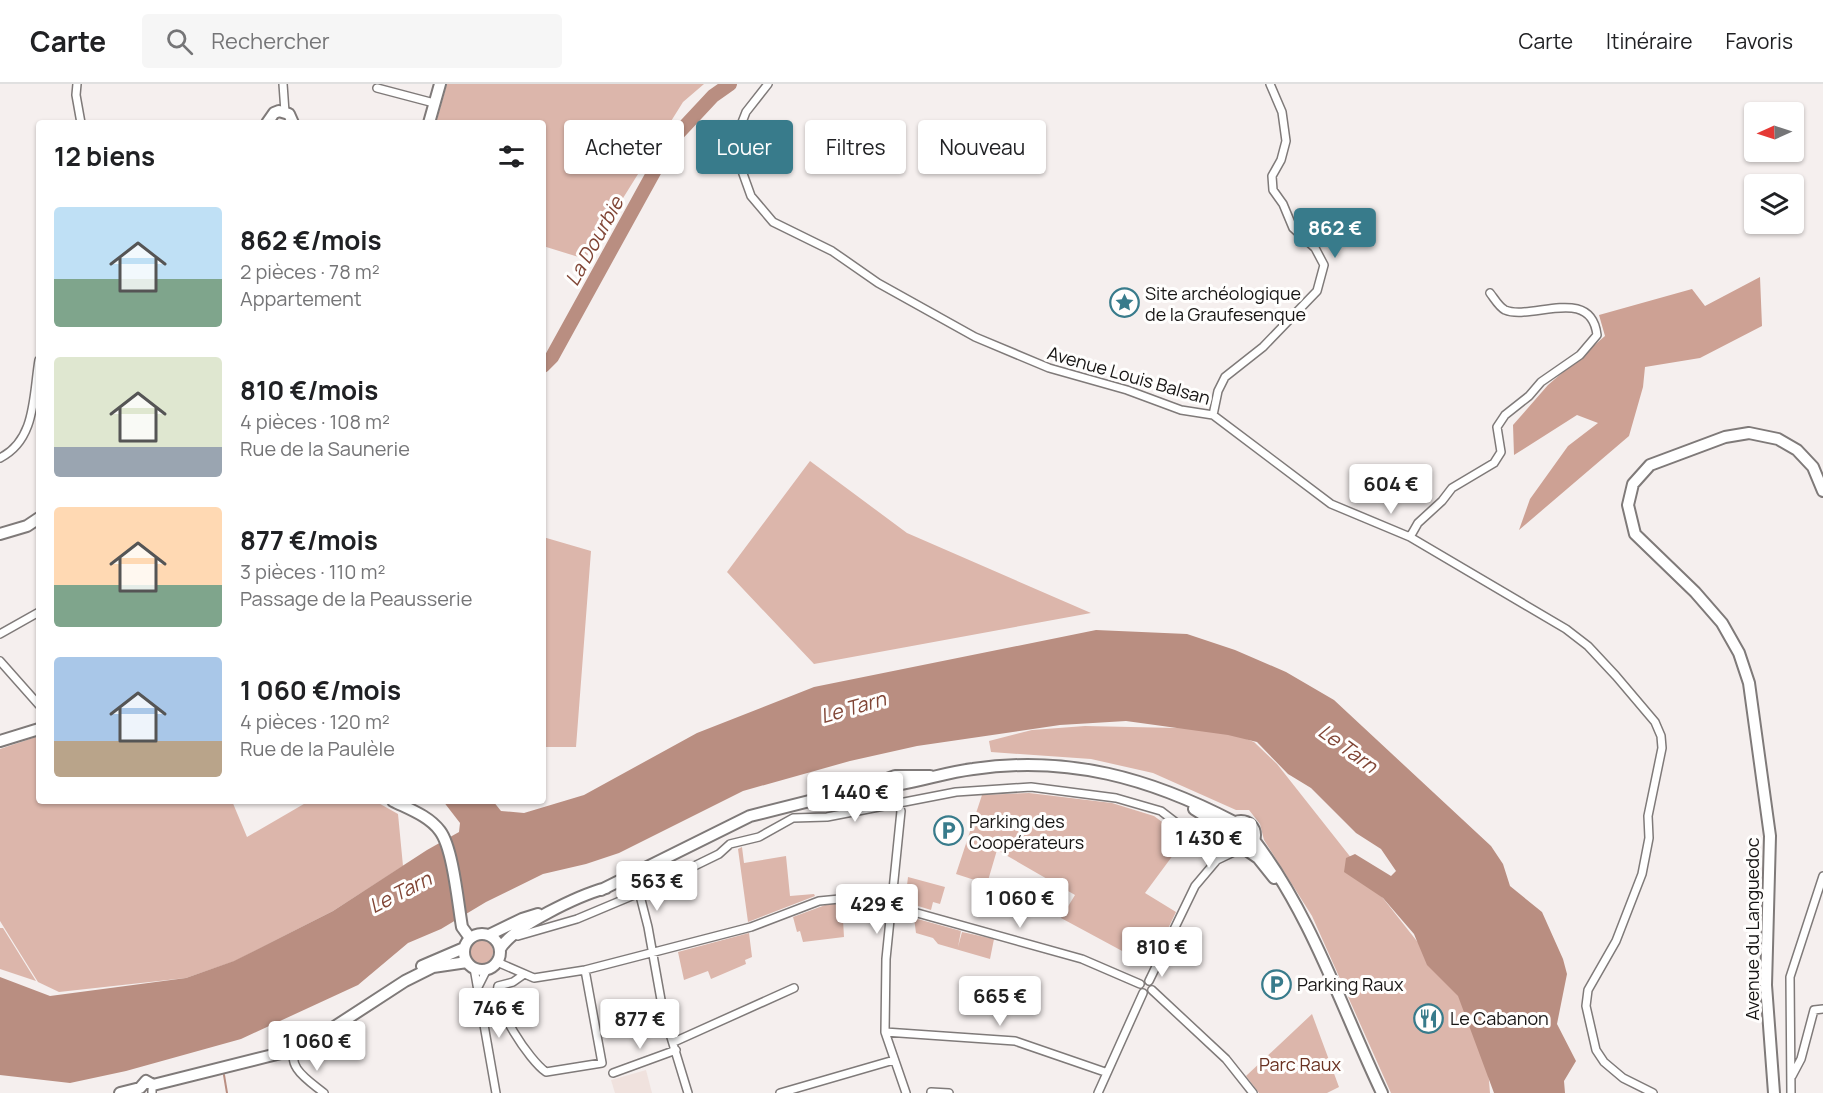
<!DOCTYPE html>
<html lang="fr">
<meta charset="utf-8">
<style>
body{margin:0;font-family:Manrope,sans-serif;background:#f6f6f6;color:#202124;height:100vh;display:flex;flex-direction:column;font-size:22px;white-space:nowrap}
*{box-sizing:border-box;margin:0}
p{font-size:20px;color:#757577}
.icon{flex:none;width:33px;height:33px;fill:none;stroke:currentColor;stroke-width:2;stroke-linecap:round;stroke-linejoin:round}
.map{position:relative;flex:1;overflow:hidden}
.details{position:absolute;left:36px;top:36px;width:510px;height:684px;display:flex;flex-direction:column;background:#fff;border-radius:6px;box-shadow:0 2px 4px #0004}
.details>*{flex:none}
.guide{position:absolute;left:564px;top:36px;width:570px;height:54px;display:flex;gap:12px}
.needle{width:39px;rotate:267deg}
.controls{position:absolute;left:1744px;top:18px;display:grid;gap:12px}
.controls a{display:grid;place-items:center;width:60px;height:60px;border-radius:6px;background:#fff;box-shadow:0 2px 4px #0004;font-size:30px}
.price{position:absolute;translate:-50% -51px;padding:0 14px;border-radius:6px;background:#fff;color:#222;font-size:20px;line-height:39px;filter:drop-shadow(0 2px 3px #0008)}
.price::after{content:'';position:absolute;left:50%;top:36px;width:18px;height:14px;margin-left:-9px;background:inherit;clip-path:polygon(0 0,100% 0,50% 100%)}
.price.active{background:#387b8b;color:#fff}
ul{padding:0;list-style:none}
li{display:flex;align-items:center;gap:18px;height:150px;padding:0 18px}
li span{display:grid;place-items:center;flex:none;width:168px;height:120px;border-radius:6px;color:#555}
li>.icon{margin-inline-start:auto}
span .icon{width:72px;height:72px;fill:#fffc;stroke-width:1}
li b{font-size:26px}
h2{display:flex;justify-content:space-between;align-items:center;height:72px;padding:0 18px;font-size:26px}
.pill{padding:0 21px;border-radius:6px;background:#fff;box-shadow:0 2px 4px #0004;font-size:21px;line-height:54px}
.pill.active{background:#387b8b;color:#fff}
header{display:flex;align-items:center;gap:36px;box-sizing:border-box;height:84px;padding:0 30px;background:#fff;border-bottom:2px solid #e0e0e0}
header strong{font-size:28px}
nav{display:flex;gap:33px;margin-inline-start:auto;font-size:21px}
.search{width:420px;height:54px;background:#f6f6f6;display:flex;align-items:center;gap:15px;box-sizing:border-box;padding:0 21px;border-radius:6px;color:#757577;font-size:22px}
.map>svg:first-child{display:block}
.built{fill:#f0e2de}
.green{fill:#dcb6ab}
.forest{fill:#cda194}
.water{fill:#b98e81}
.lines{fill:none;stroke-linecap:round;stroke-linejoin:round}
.stream{stroke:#b98e81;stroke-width:2}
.river{stroke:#b98e81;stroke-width:14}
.street-casing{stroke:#7f7a79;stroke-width:10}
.secondary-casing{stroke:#7f7a79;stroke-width:14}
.primary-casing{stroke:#7f7a79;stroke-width:14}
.street{stroke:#fff;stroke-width:7}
.secondary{stroke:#fff;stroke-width:10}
.primary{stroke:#fff;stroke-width:10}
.labels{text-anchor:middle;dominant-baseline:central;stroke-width:6;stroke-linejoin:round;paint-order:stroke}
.poi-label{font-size:18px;fill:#171514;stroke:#fffefd;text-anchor:start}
.street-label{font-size:18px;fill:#171514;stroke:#fffefd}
.park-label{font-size:18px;fill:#693121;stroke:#fffefd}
.water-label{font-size:20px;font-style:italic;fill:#804535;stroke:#fffefd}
</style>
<header>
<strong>Carte</strong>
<div class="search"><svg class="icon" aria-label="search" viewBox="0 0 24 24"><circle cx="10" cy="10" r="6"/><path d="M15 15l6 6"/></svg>Rechercher</div>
<nav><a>Carte</a><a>Itinéraire</a><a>Favoris</a></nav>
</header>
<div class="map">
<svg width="1823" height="1009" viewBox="0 0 1823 1009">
<rect width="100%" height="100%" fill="#f5efee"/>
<path class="built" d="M646,986l6,23h-37l-4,-13z"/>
<path class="green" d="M447,0h257l-21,18 -98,157 -42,-13v-123h-107z
M810,377l97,72 184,80 -277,51 -87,-92z
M543,453l48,14 -15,196h-33z
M1085,642l137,3 32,13 23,22 188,238 23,67 2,24h-99l-79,-177 -48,-76 -4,-16 -11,-14h-13l-83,-37 -62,-14 -100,-7 -2,-11 43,-11z
M39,652v65h193l15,36 62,-36h66l23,13 5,52 -70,45 -98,50 -49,17 -127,14 -21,-10 -38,-61v-172z
M1029,709l83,10 42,13 31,23 -40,54 31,19 -26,54 -89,-48 14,-23 -78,-45 -10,34 -31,-10 26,-79z
M742,763l2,16 42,-7 4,40 24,-2 1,2 -67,26 -10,-73z
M908,793l37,10 -5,17 -7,-2 -2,8 -26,-8z
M842,819l2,34 -41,5 -3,-11 -3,1 -4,-15 35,-13z
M914,834l47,13 -3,16 4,-15 32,7 -4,20 -52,-15 -5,-6 -17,-5z
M0,844h3l33,53 -36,-12z
M749,849l3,24 -7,3 1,4 -35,15 -3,-8 -24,9 -6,-28z
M469 868a12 12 0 1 1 24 0a12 12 0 1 1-24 0Z
M1312,930l27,73 -12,6h-68l-13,-17z"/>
<path class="forest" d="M1760,193l2,49 -62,32 -55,9 -2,20 -14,49 -110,94 11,-31 38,-53 30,-23 -21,-8 -63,40 -1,-30 35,-40 57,-49 -6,-21 93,-26 13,17z"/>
<path class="water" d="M1096,546l91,4 48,16 51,22 48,28 157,146 12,18 7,22 32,26 21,47 4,15 -10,50 19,37 -12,20 1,12h-71l-36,-97 -31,-31 -13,-31 -31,-36 -39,-26 2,-14 9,-4 36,22 5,-5 -15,-22 -25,-16 -45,-45 -23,-14 -31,-32 -29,-7 -102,-14 -66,4 -143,21 -67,15 -107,30 -124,62 -33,11 -43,10 -57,28 -45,27 -33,14 -50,42 -117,54 -115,32 -56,12 -70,-8v-98l50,19 136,-18 48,-17 99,-50 94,-61 32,-18 1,-9 -17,-22h50l8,10 23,2 60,-18 113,-62 117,-46z"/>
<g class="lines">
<path class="stream" d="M224,991l3,18"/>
<path class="river" d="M543,282l9,-9 119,-216 42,-45 17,-12"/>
<defs>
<path id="street" d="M77,0l-1,11 5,28
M283,0l2,28
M768,0l-22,28 -9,23 -1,12 1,10 14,39 22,26 59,29 46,32 97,54 74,31 78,22 54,20 32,5 118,89 79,33 156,92 22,17 28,30 39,46 6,14 1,12 -14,68 1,22 -7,36 -26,67 -28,49 -2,16 10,44 8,12 19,16 30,15
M377,4l57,15
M1213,331l5,-24 7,-14 38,-30 54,-56 7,-26 -9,-17 -22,-20 -10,-24 -10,-14 -1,-14 9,-16 5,-19 -4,-29 -12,-28
M0,374c36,-18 33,-62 39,-98
M1410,453l8,-14 24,-22 10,-13 42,-25 7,-11 -4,-25 8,-12 24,-19 12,-14 39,-27 17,-20c-6,-50 -66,-14 -92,-25 -6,-3 -11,-12 -15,-17
M0,550l39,-22
M0,577l39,44
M892,704l9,23 -15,148 -1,73 21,61
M1227,754l-10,22 23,-11
M635,792l13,51 15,84 25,82
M518,852l59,-17 62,-26 80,-39 11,-10 29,-7 34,-19 34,-1 129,-25 75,-5 85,11 45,13 39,30 7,11
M497,878l37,16 51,-8 166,-43 68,-26 41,-4 222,62 58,25
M474,884l22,125
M523,891l-10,7 -15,4c-5,20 31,74 48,86l56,-9 -17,-93
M1149,897l46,-95 22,-26
M478,903l9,-18
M1152,906l74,69 27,34
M885,948l130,9 90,31
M674,958l120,-54
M299,961c-18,20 12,37 25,48
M613,989l63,-23
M1792,992l9,-17 13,-49 9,-1
M931,1008l18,1
M152,1009v-3
M780,1009l114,-33
M1098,1009l45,-100
M1791,1009l-1,-116 33,-101"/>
<path id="secondary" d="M267,39l7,-10 5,-2 10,3 4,9
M429,39l11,-39
M0,450l27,-8 12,-8
M0,657l39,-12
M393,717c16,8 36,15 47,30 13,17 18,73 22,96l8,11"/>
<path id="primary" d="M901,700c24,-4 47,-12 72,-15 95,-14 177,9 261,53
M1194,725l24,15 8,11
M1227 751a14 14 0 1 1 28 0a14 14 0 1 1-28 0Z
M1254,756c58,76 87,167 128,253
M1245,765l13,9 16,20
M601,806l149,-74 115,-29 30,-11h35
M464 868a18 18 0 1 1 36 0a18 18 0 1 1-36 0Z
M489,851l33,-16 16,-5
M500,865c13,-23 80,-54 106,-61
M422,882l42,-18
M120,1009l20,-5 6,-7 7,4 128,-32 44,-20 80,-52 28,-14 34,-5
M1774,1009l-8,-108 4,-149 -21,-153 -10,-30 -17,-30 -27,-31 -60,-58 -7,-29 5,-21 17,-19 75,-28 24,-4 29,6 19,11 16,17 10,24"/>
</defs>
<use href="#street" class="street-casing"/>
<use href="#secondary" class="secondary-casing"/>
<use href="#primary" class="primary-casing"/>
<use href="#street" class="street"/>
<use href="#secondary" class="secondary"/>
<use href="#primary" class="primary"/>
</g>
<defs>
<symbol id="sight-ring" viewBox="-11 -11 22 22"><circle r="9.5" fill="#fffefd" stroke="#387b8b" stroke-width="1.5"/><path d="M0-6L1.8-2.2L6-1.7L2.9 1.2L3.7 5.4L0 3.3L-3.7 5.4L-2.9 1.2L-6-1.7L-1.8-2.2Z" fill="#387b8b"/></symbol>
<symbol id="parking-ring" viewBox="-11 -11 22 22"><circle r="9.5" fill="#fffefd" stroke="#387b8b" stroke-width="1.5"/><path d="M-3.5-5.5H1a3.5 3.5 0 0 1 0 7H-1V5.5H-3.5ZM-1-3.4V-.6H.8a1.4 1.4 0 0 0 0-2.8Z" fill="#387b8b"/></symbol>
<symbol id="restaurant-ring" viewBox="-11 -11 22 22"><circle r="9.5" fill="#fffefd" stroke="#387b8b" stroke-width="1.5"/><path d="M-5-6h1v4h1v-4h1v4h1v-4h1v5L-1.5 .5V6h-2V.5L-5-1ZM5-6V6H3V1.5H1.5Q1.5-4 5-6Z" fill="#387b8b"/></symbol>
</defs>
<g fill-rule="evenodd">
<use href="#sight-ring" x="1108" y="202" width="33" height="33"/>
<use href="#parking-ring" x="932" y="730" width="33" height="33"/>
<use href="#parking-ring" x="1260" y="884" width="33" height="33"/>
<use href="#restaurant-ring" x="1412" y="918" width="33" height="33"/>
</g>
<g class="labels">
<g class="poi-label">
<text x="1145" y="209">Site archéologique<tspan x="1145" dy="21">de la Graufesenque</tspan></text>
<text x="969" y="737">Parking des<tspan x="969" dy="21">Coopérateurs</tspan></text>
<text x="1297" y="900">Parking Raux</text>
<text x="1450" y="934">Le Cabanon</text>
</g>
<g class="street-label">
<text transform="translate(1129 291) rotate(16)">Avenue Louis Balsan</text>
<text transform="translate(1752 845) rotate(-90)">Avenue du Languedoc</text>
</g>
<g class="park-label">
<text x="1300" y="980">Parc Raux</text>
</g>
<g class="water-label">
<text transform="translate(594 157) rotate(-61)">La Dourbie</text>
<text transform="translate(853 623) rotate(-16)">Le Tarn</text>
<text transform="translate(1348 664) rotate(36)">Le Tarn</text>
<text transform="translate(400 808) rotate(-27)">Le Tarn</text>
</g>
</g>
</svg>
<div class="controls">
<a><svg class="needle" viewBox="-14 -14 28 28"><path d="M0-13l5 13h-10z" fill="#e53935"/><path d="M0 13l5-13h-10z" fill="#757577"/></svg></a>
<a><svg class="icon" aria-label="layers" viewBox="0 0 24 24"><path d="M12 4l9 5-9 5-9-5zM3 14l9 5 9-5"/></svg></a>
</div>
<b class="price active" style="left:1335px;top:175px">862 €</b>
<b class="price" style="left:1391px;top:431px">604 €</b>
<b class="price" style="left:855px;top:739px">1 440 €</b>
<b class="price" style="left:1209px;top:785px">1 430 €</b>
<b class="price" style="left:657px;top:828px">563 €</b>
<b class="price" style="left:1020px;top:845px">1 060 €</b>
<b class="price" style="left:877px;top:851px">429 €</b>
<b class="price" style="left:1162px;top:894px">810 €</b>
<b class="price" style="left:1000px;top:943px">665 €</b>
<b class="price" style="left:499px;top:955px">746 €</b>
<b class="price" style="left:640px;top:966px">877 €</b>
<b class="price" style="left:317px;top:988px">1 060 €</b>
<div class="guide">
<a class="pill">Acheter</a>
<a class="pill active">Louer</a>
<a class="pill">Filtres</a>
<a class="pill">Nouveau</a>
</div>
<section class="details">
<h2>12 biens<svg class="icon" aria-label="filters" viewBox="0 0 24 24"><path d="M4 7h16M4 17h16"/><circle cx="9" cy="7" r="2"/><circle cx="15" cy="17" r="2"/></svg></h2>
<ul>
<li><span style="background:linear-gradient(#bfe0f5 60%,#7fa58c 0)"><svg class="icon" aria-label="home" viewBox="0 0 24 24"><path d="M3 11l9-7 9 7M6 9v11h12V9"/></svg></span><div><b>862 €/mois</b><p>2 pièces · 78 m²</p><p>Appartement</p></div></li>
<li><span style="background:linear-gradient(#dfe7d0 75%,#9aa5b1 0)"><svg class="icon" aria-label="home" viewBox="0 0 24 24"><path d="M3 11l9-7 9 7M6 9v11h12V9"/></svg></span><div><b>810 €/mois</b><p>4 pièces · 108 m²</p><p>Rue de la Saunerie</p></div></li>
<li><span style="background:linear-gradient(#ffd9b3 65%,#7fa58c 0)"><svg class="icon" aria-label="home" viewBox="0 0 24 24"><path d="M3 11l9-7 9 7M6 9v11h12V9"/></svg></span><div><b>877 €/mois</b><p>3 pièces · 110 m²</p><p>Passage de la Peausserie</p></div></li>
<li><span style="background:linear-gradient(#a9c7e8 70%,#b9a48a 0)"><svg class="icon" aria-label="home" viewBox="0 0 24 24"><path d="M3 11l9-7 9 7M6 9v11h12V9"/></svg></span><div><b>1 060 €/mois</b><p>4 pièces · 120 m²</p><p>Rue de la Paulèle</p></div></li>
</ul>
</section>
</div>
